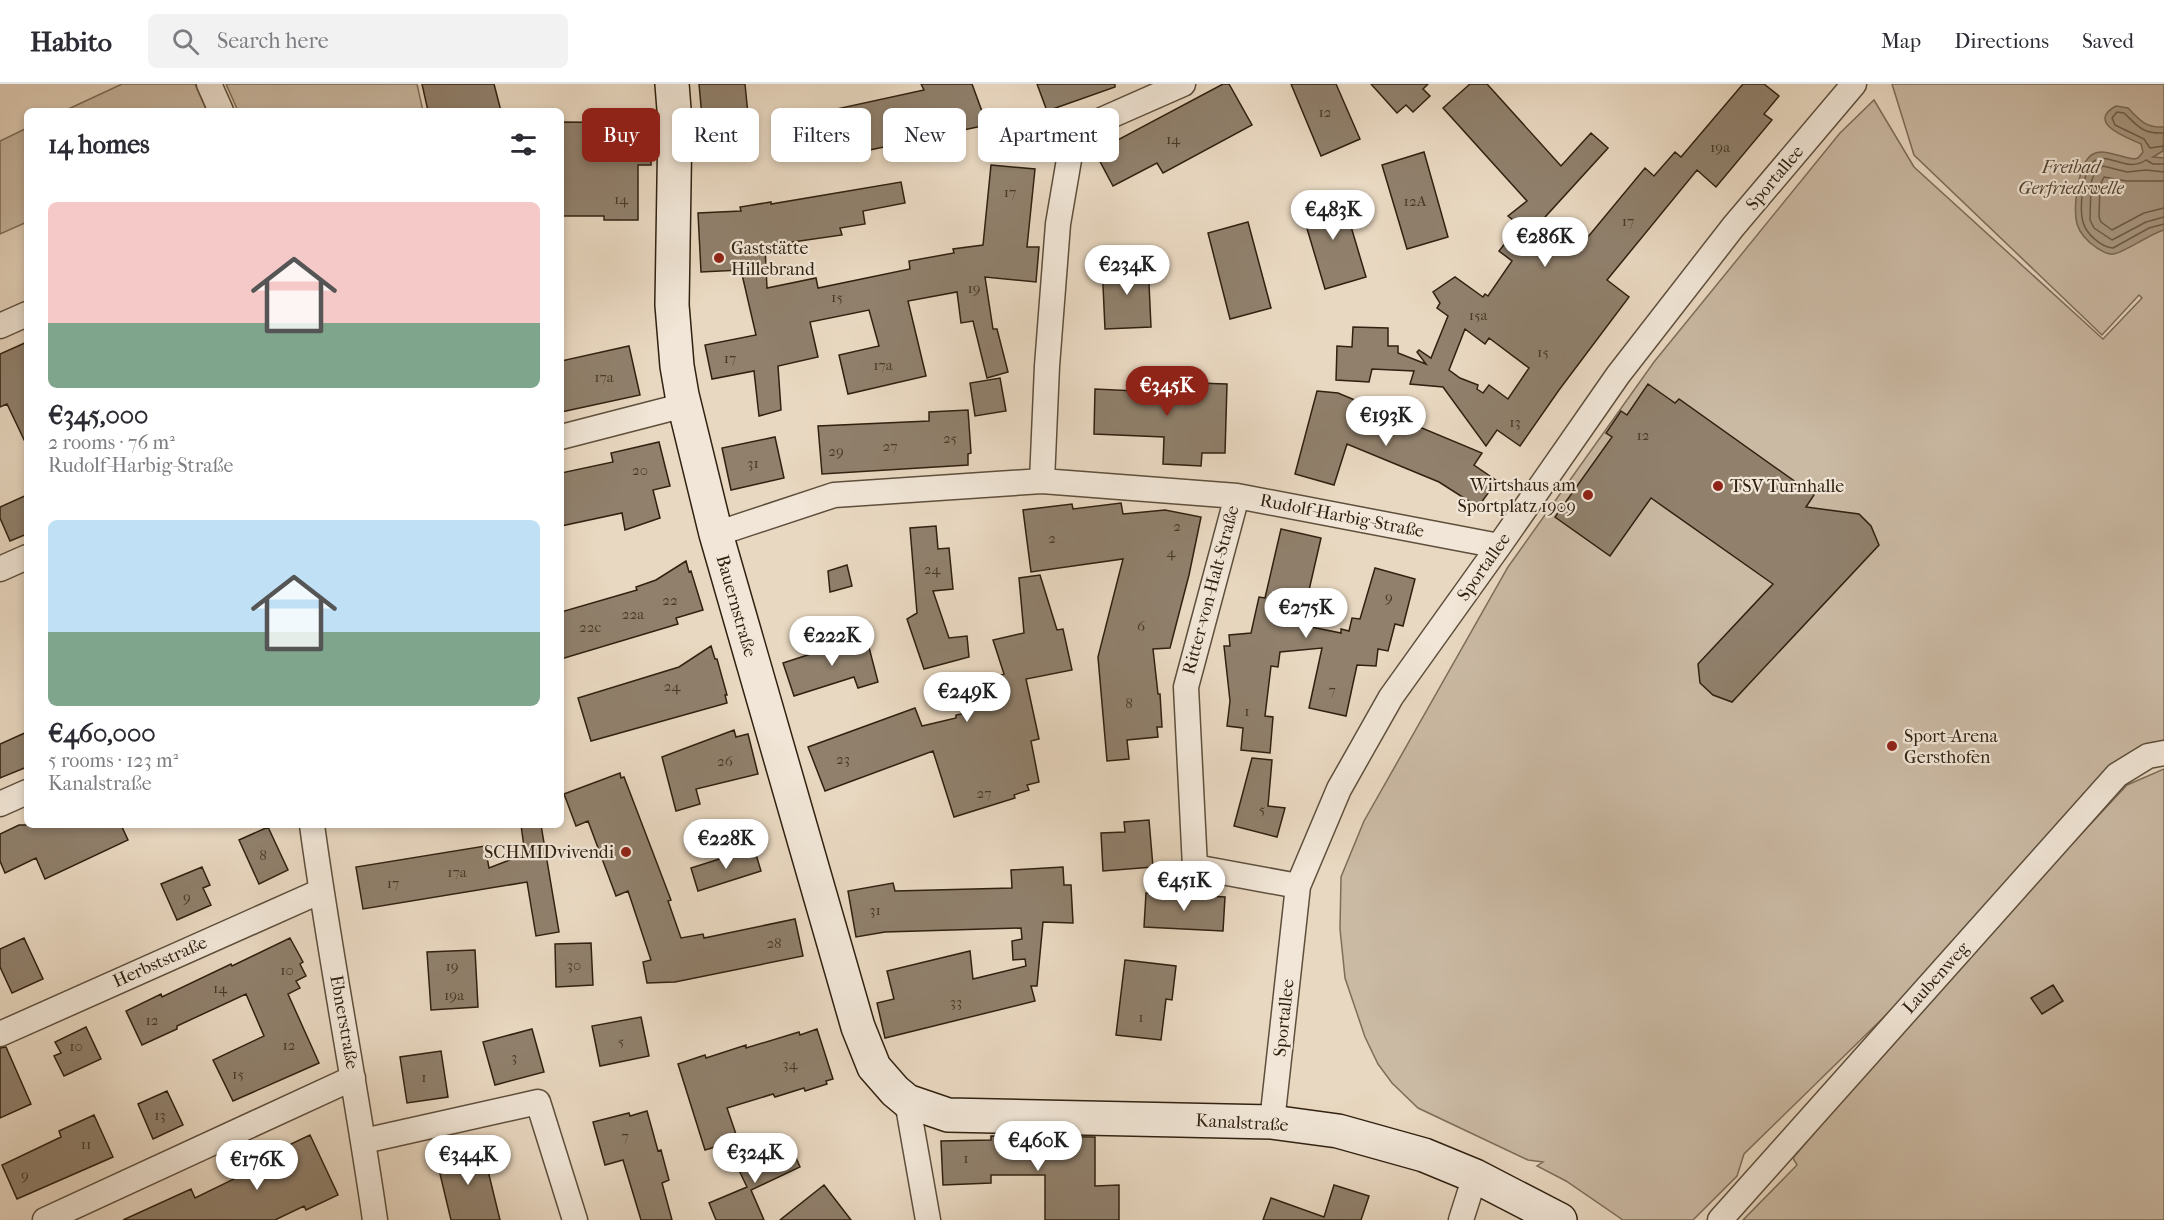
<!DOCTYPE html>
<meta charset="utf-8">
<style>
body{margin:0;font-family:"IM FELL French Canon",serif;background:#f2f2f3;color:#2b2b33;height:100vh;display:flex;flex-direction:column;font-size:22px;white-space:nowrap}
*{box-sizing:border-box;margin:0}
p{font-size:20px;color:#7c7c81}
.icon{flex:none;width:33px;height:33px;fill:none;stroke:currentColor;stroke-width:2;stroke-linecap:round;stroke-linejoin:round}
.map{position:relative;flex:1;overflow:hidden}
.sheet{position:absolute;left:24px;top:24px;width:540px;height:720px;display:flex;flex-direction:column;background:#fff;border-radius:9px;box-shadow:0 3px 9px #0003}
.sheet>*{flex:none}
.top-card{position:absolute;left:582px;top:24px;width:570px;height:54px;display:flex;gap:12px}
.price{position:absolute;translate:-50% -51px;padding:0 14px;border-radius:21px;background:#fff;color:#222;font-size:20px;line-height:39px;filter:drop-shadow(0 2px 3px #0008)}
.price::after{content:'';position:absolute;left:50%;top:36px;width:18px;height:14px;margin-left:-9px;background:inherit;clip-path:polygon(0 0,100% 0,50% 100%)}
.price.on{background:#8f2418;color:#fff}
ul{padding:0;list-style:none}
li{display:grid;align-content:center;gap:12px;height:318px;padding:0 24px}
li span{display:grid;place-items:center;height:186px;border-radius:9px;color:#555}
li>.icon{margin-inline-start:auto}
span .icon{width:108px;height:108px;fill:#fffc;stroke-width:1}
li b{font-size:26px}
h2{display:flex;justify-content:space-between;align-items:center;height:72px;padding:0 24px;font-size:26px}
.pill{padding:0 21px;border-radius:9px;background:#fff;box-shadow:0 3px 9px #0003;font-size:21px;line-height:54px}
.pill.on{background:#8f2418;color:#fff}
header{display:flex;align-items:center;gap:36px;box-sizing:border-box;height:84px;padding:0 30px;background:#fff;border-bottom:2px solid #e1e1e2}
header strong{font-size:28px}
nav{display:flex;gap:33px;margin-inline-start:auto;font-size:21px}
.search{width:420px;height:54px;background:#f2f2f3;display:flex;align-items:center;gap:15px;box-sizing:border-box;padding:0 21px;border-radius:9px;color:#7c7c81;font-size:22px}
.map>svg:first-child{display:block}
.green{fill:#cab9a3;stroke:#7d6d5a;stroke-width:1.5}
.water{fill:#aa9a85;stroke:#796a56;stroke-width:1.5}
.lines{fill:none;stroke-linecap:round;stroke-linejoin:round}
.shore{stroke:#6d5e4a;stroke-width:1.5}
.building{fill:#90806c;stroke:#302110;stroke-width:1.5;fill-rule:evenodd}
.minor-casing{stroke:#5e4f3c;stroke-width:27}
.secondary-casing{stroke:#302110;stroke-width:36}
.minor{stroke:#f1e6d7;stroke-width:24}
.secondary{stroke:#f1e6d7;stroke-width:33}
.poi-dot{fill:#8f2418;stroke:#f1e6d7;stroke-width:2}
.labels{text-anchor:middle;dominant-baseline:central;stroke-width:4.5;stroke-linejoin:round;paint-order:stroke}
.number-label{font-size:15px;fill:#483927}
.park-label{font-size:18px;font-style:italic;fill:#564735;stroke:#f1e6d7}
.street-label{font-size:18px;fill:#302110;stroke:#f1e6d7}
.poi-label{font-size:18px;fill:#302110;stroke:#f1e6d7;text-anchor:start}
</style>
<header>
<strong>Habito</strong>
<div class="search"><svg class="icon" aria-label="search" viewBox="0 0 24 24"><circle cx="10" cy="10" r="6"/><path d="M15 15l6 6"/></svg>Search here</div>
<nav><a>Map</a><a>Directions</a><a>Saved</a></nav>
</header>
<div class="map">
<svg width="2164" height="1136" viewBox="0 0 2164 1136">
<rect width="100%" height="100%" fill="#e9d8c1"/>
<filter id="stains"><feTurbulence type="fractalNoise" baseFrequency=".00333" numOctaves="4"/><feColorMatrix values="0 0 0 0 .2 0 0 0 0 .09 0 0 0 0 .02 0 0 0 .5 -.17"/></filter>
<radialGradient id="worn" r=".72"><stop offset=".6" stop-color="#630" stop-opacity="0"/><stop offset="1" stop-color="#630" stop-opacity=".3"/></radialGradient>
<path class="green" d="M122,0h73l12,27h-143z
M226,0h191l6,27h-185z
M1892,0h272v659l-420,411 -7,22 -44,44h-70l-57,-39 -29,-15 6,-4 -15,-2 -110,-52 -26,-25 -14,-19 -13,-27 -20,-59 -5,-49 1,-52 23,-56 144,-254 146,-205 186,-229 34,-33 40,67 189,172 39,-41 -3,-3 -37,40 -188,-180z
M27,44v94l-27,12v-93z
M2164,685v451h-421l54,-55 -4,-7 146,-172 188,-201z"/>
<path class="water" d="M2116,22l12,2c11,12 18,20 36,19l-1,24 -10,6 11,1v72c-14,4 -39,22 -50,24 -7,1 -11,-3 -17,-6 -9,-6 -17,-14 -20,-24 -4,-15 1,-62 16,-70 12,-6 29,4 41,5l4,-1 5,-6 -2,-8c-13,-6 -56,-21 -25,-38z"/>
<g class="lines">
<path class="shore" d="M2164,49c-22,1 -26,-7 -40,-20l-7,-1 -5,6 3,7 29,14 6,9 14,-2
M2164,80h-11l-7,-4c-19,13 -35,-7 -50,0 -13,6 -17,48 -13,62 3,12 18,25 30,26l36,-20 15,-4
M2164,88l-18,-2 -19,2 -24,-6 -8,5 -4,12 -1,37 4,8 18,12 34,-18 18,-5
M2164,97h-38l-22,-4 -4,8 -1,32 2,5 11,8 32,-17 20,-5"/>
</g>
<path class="building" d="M422,0h72l7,27h-73z
M699,0h46l4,40 -46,4z
M921,0h51l15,41 -169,36 -9,-46 115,-25z
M1037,0h78v3l-68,24z
M1223,0h6l23,41 -89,48 -6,-10 -44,23 -18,-34z
M1291,0h45l24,55 -39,17z
M1371,0h57l-5,5 7,7 -17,16 -7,-7 -9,8z
M1470,0h17l74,82 30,-33 17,15 -72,79 37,28 72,-87 9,8 21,-24 6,5 62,-73h21l15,12 -15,18 8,6 -56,67 -19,-17 -90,110 22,17 -70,93 -39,56 -23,-16 -11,16 -43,-59 -33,-3 4,-13 -42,-2 -3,13 -33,-2 1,-34 15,1 1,-20 35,1v18h10v7l28,11 -9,-12 2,-2 12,8 17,-42 -11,-8 3,-5 -7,-11 22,-15 28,20 2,-3 3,2 24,-35 -13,-10 20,-26 -11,-9 19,-15 -84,-93zM1465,245l20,15 4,-6 40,30 -21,31 -19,-14 -6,8 -6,-4 1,-4 -18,-7 -11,-8z
M561,38l90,1v42h-13v55h-34v-4h-43z
M1424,68l24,85 -41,12 -25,-84z
M991,81l44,4 -8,78h12l-3,35 -51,-5 8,52h4l11,43 -21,6 -14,-57 -12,2 -4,-31 -49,9 18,75 -78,18 -9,-39 40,-9 -10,-36 -59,12 8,35 -40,9 3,44 -22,6 -5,-45 -42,8 -7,-34 51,-10 -15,-65 -40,2 -3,-59 43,-2 -1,-4 31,-5v2l130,-22 4,21 -42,8 2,13 -25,4 2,7 -77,11 2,42 49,-10 2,10 92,-19 -1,-8 45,-8 -1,-4 30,-4z
M1341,109l25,84 -41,12 -25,-84z
M1248,138l23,86 -41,11 -22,-86z
M1148,178l3,65 -46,2 -3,-65z
M27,258v104l-20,-42 -7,3v-53z
M629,262l11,49 -79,17v-51z
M1137,292l29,1v5l61,2 -2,69h-23l-1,13 -38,-2 1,-27 -70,-3 1,-45 41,2z
M1000,294l6,33 -31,5 -5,-33z
M1648,300l27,19 4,-4 135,96 -8,12 53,7 12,12 8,19 -147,157 -19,-7 -13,-12 -2,-19 75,-80 -122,-86 -41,58 -55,-39 57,-80 -6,-4 15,-22 6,4z
M1317,307l21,2 144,60 -8,12 23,16 -19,26 -39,-25 -92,-38 -13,41 -39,-11z
M968,326l3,43 -3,1v11l-146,9 -4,-48 111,-5v-9z
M775,353l9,41 -53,12 -9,-42z
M659,358l11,44 -17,4 7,28 -35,12 -3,-17 -61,13v-53l52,-11 -2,-9z
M27,411v39l-17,7 -10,-23v-11z
M1121,419l2,11 42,-4 36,7 -12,58 -19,73 -17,1 5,45h2l2,33h-5l1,10 -31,3 2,19 -22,2 -9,-104 25,-98 -92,13 -8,-62 49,-6 1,5z
M936,442l2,23 11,-1 4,41 -20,2 16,47 18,-2 2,21 -45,12 -17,-50 10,-6 -7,-85z
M1281,445l40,9 -20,87 40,8v-4l8,2 3,-13 8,1 15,-51 40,11 -12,47 -8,-2 -7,27 -10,-2 -2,17 -19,-1 -11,51 -37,-8 13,-60 -42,4 -2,15 -7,-1 -6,50 8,1 -3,36 -29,-3 2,-22 -16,-2 3,-25 -6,-55h6l-1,-11 22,-2 8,-36 6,1z
M686,477l3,11 2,-1 12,39 -27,8 2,6 -117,35v-47l76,-22 -1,-3 20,-7z
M847,481l5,21 -22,6 -2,-21z
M1040,491l17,55 6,-1 9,41 -46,9 13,60 -8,2 8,41 -12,3 2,5 -15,5 1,3 -61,19 -21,-66 -108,40 -17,-44 107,-39 7,18 34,-8v-3l10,-2 -6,-22 44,-17 -11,-34 31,-7 -5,-55z
M866,552l12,46 -20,6 -4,-11 -60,19 -11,-33z
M711,562l4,13h2l10,36h-2l2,8 -136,38 -13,-43 101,-31z
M734,646l2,7 12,-3 10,40 -62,15 4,15 -24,7 -14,-54z
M27,648v35l-27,11v-34z
M1252,674l20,2 -4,46 17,2 -8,29 -43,-11z
M620,689l1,5 3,-1 47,123 -3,1 13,37 22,-4 1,4 91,-19 8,37 -128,26 -28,1 -4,-21 8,-2 -23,-69 -12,5 -28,-75 -12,5 -12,-32z
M1149,736l4,47 -50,4 -2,-38 24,-1 -1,-10z
M19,741h102l7,15 -83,39 -9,-21 -31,15 -5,-12v-27z
M521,741h20l18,107 -23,4 -9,-54 -164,27 -7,-42 129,-21 4,22 36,-14z
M268,743l20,43 -29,14 -20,-44z
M754,764l7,23 -63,20 -7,-23z
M202,783l8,18 -7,3 8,17 -34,15 -16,-36z
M1063,783l1,18h7l2,38 -30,-1 -6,64h-6l4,15 -150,37 -8,-35 17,-4 -7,-28 83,-20 3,28 53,-13 -1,-7 -12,1 -1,-19 10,-2 -1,-11 -136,4 -29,5 -8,-46 45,-8 2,8 117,-3 -1,-18z
M1146,809l79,4 -2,34 -79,-4z
M24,854l19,41 -31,14 -12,-26v-18z
M290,854l13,24 -3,2 6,12 -10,5 4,7 -12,6 31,69 -86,38 -20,-41 51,-24 -18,-42 -69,32v3l-35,16 -16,-34 35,-17 1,3 69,-33 1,2z
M591,859l2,42 -37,2 -1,-43z
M475,866l3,57 -47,3 -4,-58z
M1125,876l51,6 -4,34 -6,-1 -5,41 -45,-5z
M2053,901l10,16 -21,13 -11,-16z
M641,933l8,39 -49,10 -8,-40z
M86,943l15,32 -37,17 -10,-20 7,-3 -6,-11z
M532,945l12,43 -49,13 -12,-43z
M817,945l16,50 -7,2 1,3 -22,7 -1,-3 -29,9 -2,-3 -46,14 11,32 -33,10 -27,-86 27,-9 1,3 40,-13v3l53,-16 1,3z
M6,963l25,57 -31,14v-70z
M441,967l7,46 -41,6 -7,-46z
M167,1007l16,34 -30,14 -15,-35z
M647,1027l11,40 3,-1 8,30 -7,3 10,37h-31l-18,-60 -18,5 -12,-43 36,-9 1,3z
M94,1031l19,42 -96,42 -15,-34 59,-28 -2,-6z
M310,1051l28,60 -32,15 -2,-4 -29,14h-152l68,-31 4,9 82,-40 -3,-6z
M991,1052l104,1v49l24,-1v35h-74v-45h-54v8l-48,2 -2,-44 50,-1z
M789,1058l11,25 -49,23 13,30h-48l-7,-17 38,-16 -10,-21z
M482,1062l18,74h-49l-15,-63z
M824,1101l27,35h-71z
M1334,1101l35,11 -8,24h-98l8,-22 53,19z"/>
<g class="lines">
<defs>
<path id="minor" d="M209,0l12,27
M0,242l27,-12
M561,353l124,-32
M1042,397l195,15 262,50
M1237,412l-51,191 9,180 103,19
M716,450l118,-39 208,-14 5,-115 11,-142 13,-76 28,-27 84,-37
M0,485l27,-12
M0,720l27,-12
M312,741c18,132 44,263 63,395
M0,950l321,-143
M907,1017l21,119
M1272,1038l26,-236 41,-97 52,-92 108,-151 119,-171 115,-148 121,-143
M364,1057l174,-39 37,118
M45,1136l308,-142
M1461,1136l14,-44
M1720,1136l397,-445 31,-19 16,-3"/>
<path id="secondary" d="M672,0l3,38 -3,183 5,61 5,29 34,139 142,493 16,40 21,24 12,10 41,14 324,7 66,9 86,24 51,21 85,44"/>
</defs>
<use href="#minor" class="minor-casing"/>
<use href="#secondary" class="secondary-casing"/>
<use href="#minor" class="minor"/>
<use href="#secondary" class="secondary"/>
</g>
<g class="poi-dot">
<circle cx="719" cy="174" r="6"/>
<circle cx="1718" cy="402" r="6"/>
<circle cx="1588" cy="411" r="6"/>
<circle cx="1892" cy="662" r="6"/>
<circle cx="626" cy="768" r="6"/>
</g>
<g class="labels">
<g class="number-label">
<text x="1325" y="28">12</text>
<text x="1173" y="55">14</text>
<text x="1720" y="63">19a</text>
<text x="1010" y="108">17</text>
<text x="621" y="115">14</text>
<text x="1415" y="117">12A</text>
<text x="1628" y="137">17</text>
<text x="974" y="204">19</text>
<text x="837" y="213">15</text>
<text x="1478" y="231">15a</text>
<text x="1543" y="268">15</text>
<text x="730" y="274">17</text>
<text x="883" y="281">17a</text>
<text x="604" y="293">17a</text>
<text x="1515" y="338">13</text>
<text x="1643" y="351">12</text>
<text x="950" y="354">25</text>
<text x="890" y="362">27</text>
<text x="836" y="367">29</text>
<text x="753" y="379">31</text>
<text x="640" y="386">20</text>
<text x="1177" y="442">2</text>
<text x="1052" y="454">2</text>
<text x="1171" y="468">4</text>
<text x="932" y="485">24</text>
<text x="1389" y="513">9</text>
<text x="670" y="516">22</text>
<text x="633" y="530">22a</text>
<text x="1141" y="542">6</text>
<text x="590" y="543">22c</text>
<text x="672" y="602">24</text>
<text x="1332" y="606">7</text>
<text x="1129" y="619">8</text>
<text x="1247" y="627">1</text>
<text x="843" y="675">23</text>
<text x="725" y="677">26</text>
<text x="984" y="709">27</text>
<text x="1262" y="725">5</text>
<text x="263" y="771">8</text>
<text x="457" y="788">17a</text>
<text x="393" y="799">17</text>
<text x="187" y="813">9</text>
<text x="875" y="826">31</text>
<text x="774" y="859">28</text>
<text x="574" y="881">30</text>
<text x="452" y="882">19</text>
<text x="287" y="886">10</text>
<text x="220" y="904">14</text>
<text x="454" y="911">19a</text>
<text x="956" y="918">33</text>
<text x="1141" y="933">1</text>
<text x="152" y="936">12</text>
<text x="621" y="957">5</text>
<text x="289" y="961">12</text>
<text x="76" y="962">10</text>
<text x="514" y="973">3</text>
<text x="790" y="980">34</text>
<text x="238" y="990">15</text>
<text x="424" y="993">1</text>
<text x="160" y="1031">13</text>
<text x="625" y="1052">7</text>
<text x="86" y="1060">11</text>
<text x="966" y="1074">1</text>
<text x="25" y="1091">9</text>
</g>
<g class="park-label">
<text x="2071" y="83">Freibad<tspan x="2071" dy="21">Gerfriedswelle</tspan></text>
</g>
<g class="street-label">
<text transform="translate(1775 94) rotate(-50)">Sportallee</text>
<text transform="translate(1342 432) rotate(11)">Rudolf-Harbig-Straße</text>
<text transform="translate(1484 483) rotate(-55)">Sportallee</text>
<text transform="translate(1211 506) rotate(-75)">Ritter-von-Halt-Straße</text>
<text transform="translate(736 522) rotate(74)">Bauernstraße</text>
<text transform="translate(160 878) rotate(-24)">Herbststraße</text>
<text transform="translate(1936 894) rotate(-48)">Laubenweg</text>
<text transform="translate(1284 934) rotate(-84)">Sportallee</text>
<text transform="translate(344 938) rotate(80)">Ebnerstraße</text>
<text transform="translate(1242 1039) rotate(3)">Kanalstraße</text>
</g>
<g class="poi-label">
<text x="731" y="164">Gaststätte<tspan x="731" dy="21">Hillebrand</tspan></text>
<text x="1576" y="401" text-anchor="end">Wirtshaus am<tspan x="1576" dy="21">Sportplatz 1909</tspan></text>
<text x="1730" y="402">TSV Turnhalle</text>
<text x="1904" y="652">Sport-Arena<tspan x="1904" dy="21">Gersthofen</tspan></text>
<text x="614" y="768" text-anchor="end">SCHMIDvivendi</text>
</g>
</g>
<rect width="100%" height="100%" filter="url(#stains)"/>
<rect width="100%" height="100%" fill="url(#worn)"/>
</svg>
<b class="price" style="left:1333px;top:157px">€483K</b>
<b class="price" style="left:1545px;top:184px">€286K</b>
<b class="price" style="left:1127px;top:212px">€234K</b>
<b class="price on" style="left:1167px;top:333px">€345K</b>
<b class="price" style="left:1386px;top:363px">€193K</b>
<b class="price" style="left:1306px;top:555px">€275K</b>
<b class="price" style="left:832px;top:583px">€222K</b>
<b class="price" style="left:967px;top:639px">€249K</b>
<b class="price" style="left:726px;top:786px">€228K</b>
<b class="price" style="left:1184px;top:828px">€451K</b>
<b class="price" style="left:1038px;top:1088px">€460K</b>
<b class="price" style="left:755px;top:1100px">€324K</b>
<b class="price" style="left:468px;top:1102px">€344K</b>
<b class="price" style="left:257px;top:1107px">€176K</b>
<div class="top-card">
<a class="pill on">Buy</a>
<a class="pill">Rent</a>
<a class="pill">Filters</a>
<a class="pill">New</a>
<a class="pill">Apartment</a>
</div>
<section class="sheet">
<h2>14 homes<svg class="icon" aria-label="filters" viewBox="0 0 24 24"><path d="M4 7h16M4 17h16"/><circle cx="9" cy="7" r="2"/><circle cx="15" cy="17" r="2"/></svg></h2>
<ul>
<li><span style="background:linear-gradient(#f6c9c9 65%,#7fa58c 0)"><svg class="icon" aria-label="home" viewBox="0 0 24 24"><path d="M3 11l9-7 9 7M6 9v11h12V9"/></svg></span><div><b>€345,000</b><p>2 rooms · 76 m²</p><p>Rudolf-Harbig-Straße</p></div></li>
<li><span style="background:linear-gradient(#bfe0f5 60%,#7fa58c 0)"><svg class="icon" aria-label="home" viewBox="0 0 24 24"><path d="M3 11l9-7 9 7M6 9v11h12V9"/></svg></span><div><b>€460,000</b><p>5 rooms · 123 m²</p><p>Kanalstraße</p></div></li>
</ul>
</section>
</div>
